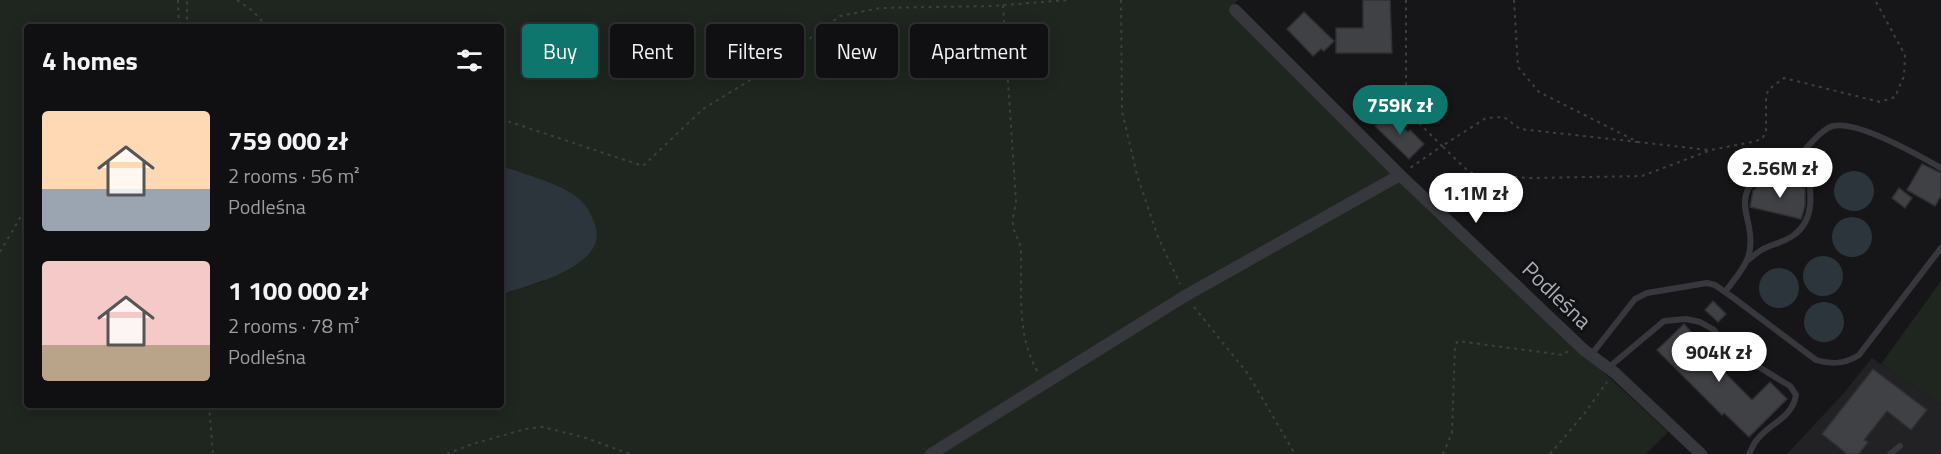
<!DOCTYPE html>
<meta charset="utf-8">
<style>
body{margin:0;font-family:"Titillium Web",sans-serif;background:#19191b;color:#f1f3f6;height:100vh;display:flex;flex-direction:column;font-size:22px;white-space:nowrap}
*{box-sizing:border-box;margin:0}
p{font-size:20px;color:#9c9d9f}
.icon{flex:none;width:33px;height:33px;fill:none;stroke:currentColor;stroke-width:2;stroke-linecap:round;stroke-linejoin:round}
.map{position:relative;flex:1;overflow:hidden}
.side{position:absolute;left:24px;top:24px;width:480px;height:384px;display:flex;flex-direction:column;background:#101012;border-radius:6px;box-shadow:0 3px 15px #0003,0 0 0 2px #303032}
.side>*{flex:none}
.top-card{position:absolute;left:522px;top:24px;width:570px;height:54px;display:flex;gap:12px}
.price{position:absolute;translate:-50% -51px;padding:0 14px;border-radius:21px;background:#fff;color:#222;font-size:20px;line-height:39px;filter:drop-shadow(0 2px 3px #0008)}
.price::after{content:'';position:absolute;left:50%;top:36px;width:18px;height:14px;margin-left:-9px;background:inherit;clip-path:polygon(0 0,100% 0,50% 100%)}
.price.current{background:#0f766e;color:#fff}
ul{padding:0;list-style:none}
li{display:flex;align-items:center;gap:18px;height:150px;padding:0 18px}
li span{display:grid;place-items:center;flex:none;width:168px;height:120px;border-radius:6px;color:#555}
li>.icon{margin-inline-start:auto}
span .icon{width:72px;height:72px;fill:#fffc;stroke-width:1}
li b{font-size:26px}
h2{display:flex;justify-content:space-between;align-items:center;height:72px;padding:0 18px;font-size:26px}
.tag{padding:0 21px;border-radius:6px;background:#101012;box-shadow:0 3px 15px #0003,0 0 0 2px #303032;font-size:21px;line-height:54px}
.tag.current{background:#0f766e;color:#fff}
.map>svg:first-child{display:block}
.built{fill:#222225}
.green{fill:#1e261f;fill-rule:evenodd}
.water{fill:#2c353c}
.building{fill:#404145;stroke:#303034;stroke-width:1.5}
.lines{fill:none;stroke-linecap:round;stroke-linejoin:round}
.path{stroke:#3d3f44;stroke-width:2;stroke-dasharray:3 4.5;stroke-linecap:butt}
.lane{stroke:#37383d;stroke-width:6}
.street{stroke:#37383d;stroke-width:12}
.labels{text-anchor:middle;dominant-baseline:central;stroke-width:6;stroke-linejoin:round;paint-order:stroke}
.street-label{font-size:22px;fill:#a8adb8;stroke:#111113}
</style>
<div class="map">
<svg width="1941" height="454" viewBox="0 0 1941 454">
<rect width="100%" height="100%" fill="#161618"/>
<path class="built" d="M1872,358l69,47v49h-154l56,-60z"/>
<path class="green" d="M0,0h1238l-8,9 193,195 245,228 -22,22h-1646zM27,27h474v140l10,2 59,23 -25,89 -44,13v111h-474z
M1941,281v124l-60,-41z"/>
<path class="water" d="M501,167l10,2c19,7 42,13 60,24 14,9 19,17 24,32 15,41 -67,61 -94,69z
M1834 191a20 20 0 1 1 40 0a20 20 0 1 1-40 0Z
M1832 237a20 20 0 1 1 40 0a20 20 0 1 1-40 0Z
M1803 276a20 20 0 1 1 40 0a20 20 0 1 1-40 0Z
M1759 288a20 20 0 1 1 40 0a20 20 0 1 1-40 0Z
M1804 322a20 20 0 1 1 40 0a20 20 0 1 1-40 0Z"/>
<path class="building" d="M1363,0h27l2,53h-56v-25h27z
M1304,12l30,29 -10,10 -3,-2 -8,7 -26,-27z
M1388,113l20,19 2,-2 14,14 -15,15 -34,-33z
M1922,164l19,9v23l-6,10 -28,-16z
M1770,180l35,8v18l-4,13 -51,-12 3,-16 6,-6z
M1899,188l13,10 -7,10 -13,-10z
M1713,301l13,13 -8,8 -13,-12z
M1684,324l22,24 -3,3 49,49 18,-18 17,17 -38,38 -25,-24 -2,2 -65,-65z
M1873,369l54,41 -16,20 -24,-19 -23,29 4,2 -9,12h-12l-25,-20z"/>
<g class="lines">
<path class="path" d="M178,0l1,27
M237,0l16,11 14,16
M1121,0l1,111 15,64 21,62 22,47
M1406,0v104l5,11 31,31 -32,22
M1514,0l4,67 21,25 99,50 71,8
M1003,5l13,197c-1,7 -4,16 -3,23 1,9 8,17 8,27 1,42 -5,84 18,122
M187,27v-27
M501,119l142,47 60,-57 70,-43 67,-50 40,-8 112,-2 77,-6
M1638,142l-118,-13 -16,-12 -18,1 -44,28 26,25 10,5 54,2 110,-2 69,-26 41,-8 10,-3 4,-7v-34l2,-8 16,-12 96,24 15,-5 9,-21 1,-21 -30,-55
M0,252l27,-46
M1194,307l54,67 47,80
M209,405l4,49
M447,454l25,-10 54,-15 17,-2 43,11 44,16
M1443,454l9,-21 3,-88 3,-4 105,14 5,-4
M1550,454l34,-40 23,-32"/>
<path class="lane" d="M1748,260c5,-4 10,-8 15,-11 10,-5 22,-7 31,-14 27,-19 13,-58 12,-85
M1725,292c18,-24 30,-34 24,-65 -2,-11 -6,-21 -3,-32 4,-19 25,-18 39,-27 17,-10 26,-30 43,-40 21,-13 92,28 113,40
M1591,355l44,-56 12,-6 60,-10 8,2 20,14 81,61c16,5 29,4 43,-5l82,-107
M1608,368l56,-47 22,-2 14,3 14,8 14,18 62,38 6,9c-4,24 -27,28 -40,46 -3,4 -5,9 -7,13
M1890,454l10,-8"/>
<path class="street" d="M1235,10l165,165 184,175 31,23 86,81
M931,454l254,-158 215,-121"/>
</g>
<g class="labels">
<g class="street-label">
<text transform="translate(1557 295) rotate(44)">Podleśna</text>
</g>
</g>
</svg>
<b class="price current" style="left:1400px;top:136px">759K zł</b>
<b class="price" style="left:1780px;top:199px">2.56M zł</b>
<b class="price" style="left:1476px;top:224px">1.1M zł</b>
<b class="price" style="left:1719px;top:383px">904K zł</b>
<div class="top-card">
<a class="tag current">Buy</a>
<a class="tag">Rent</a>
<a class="tag">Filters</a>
<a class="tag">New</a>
<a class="tag">Apartment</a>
</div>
<section class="side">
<h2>4 homes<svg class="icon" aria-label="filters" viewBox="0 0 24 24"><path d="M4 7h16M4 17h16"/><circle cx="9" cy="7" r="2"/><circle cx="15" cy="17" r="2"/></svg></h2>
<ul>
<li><span style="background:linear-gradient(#ffd9b3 65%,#9aa5b1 0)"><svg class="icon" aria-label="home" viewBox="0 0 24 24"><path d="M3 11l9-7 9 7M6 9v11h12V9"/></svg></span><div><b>759 000 zł</b><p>2 rooms · 56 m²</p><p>Podleśna</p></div></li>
<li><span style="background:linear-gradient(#f6c9c9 70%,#b9a48a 0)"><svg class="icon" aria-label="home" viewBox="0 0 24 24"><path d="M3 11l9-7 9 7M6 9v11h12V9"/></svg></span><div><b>1 100 000 zł</b><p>2 rooms · 78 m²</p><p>Podleśna</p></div></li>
</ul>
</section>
</div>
